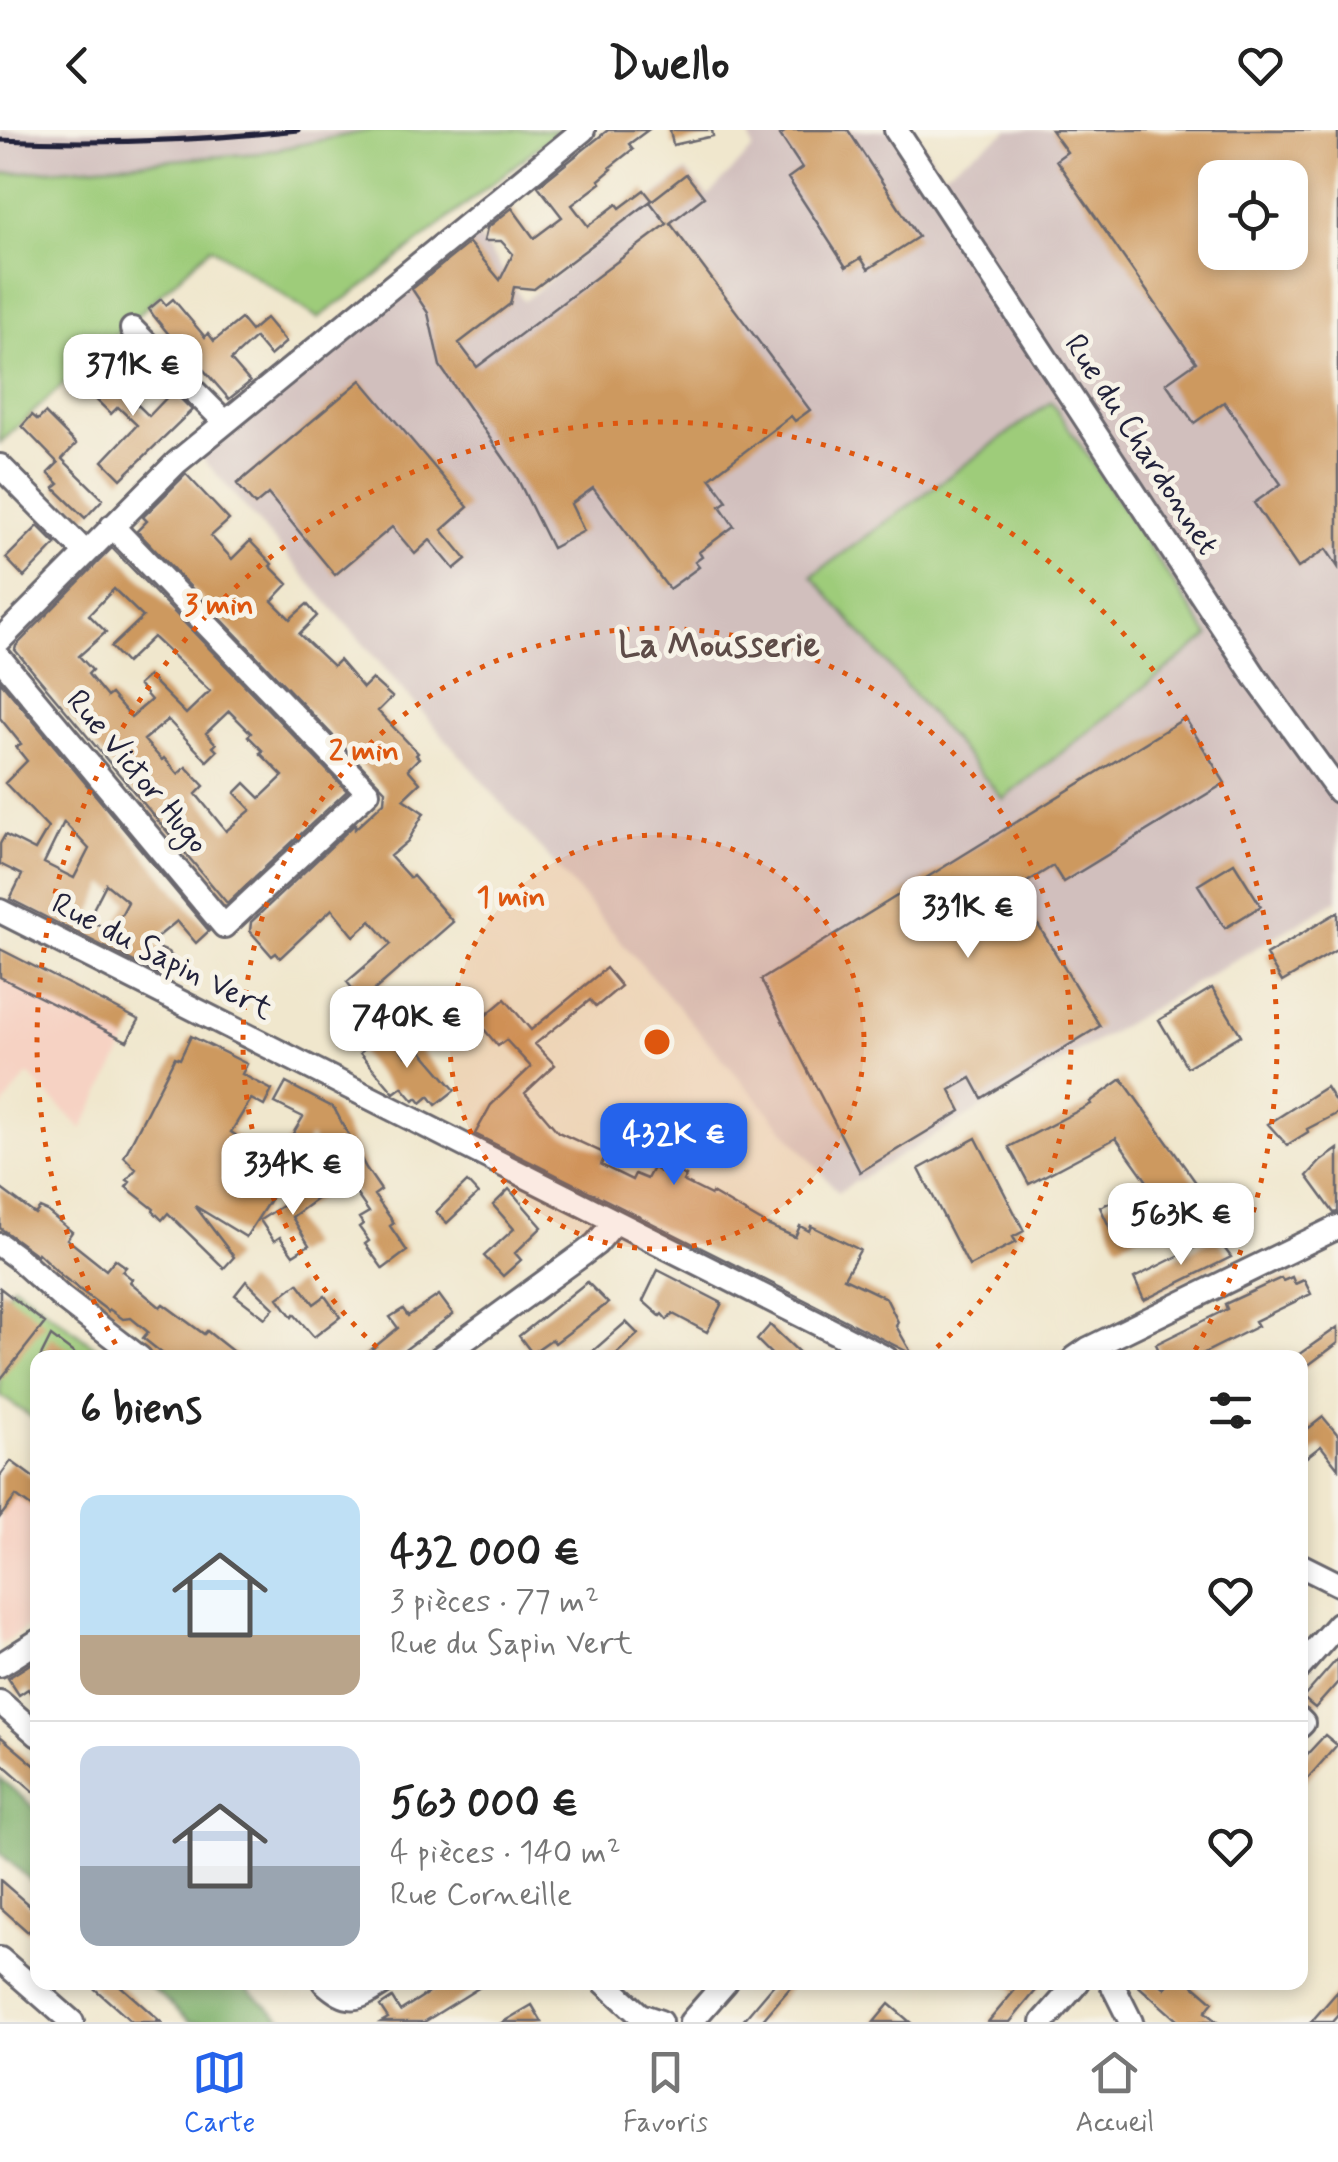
<!DOCTYPE html>
<html lang="fr">
<meta charset="utf-8">
<style>
body{margin:0;font-family:Mynerve,sans-serif;background:#f2f2f2;color:#222;height:100vh;display:flex;flex-direction:column;font-size:38px;white-space:nowrap}
*{box-sizing:border-box;margin:0}
p{font-size:32px;color:#767676}
.icon{flex:none;width:55px;height:55px;fill:none;stroke:currentColor;stroke-width:2;stroke-linecap:round;stroke-linejoin:round}
.map{position:relative;flex:1;overflow:hidden}
.panel{position:absolute;left:30px;top:1220px;width:1278px;height:640px;display:flex;flex-direction:column;background:#fff;border-radius:20px;box-shadow:0 5px 15px #0003}
.panel>*{flex:none}
.fabs{position:absolute;left:1198px;top:30px;display:grid;gap:20px}
.fabs a{display:grid;place-items:center;width:110px;height:110px;border-radius:20px;background:#fff;box-shadow:0 5px 15px #0003;font-size:50px}
.price{position:absolute;translate:-50% -85px;padding:0 22px;border-radius:20px;background:#fff;color:#222;font-size:32px;line-height:65px;filter:drop-shadow(0 2px 5px #0008)}
.price::after{content:'';position:absolute;left:50%;top:60px;width:30px;height:22px;margin-left:-15px;background:inherit;clip-path:polygon(0 0,100% 0,50% 100%)}
.price.selected{background:#2563eb;color:#fff}
ul{padding:0;list-style:none}
li{display:flex;align-items:center;gap:30px;height:250px;padding:0 50px}
li+li{border-top:2px solid #e0e0e0}
li span{display:grid;place-items:center;flex:none;width:280px;height:200px;border-radius:20px;color:#555}
li>.icon{margin-inline-start:auto}
span .icon{width:120px;height:120px;fill:#fffc;stroke-width:1}
li b{font-size:42px}
h2{display:flex;justify-content:space-between;align-items:center;height:120px;padding:0 50px;font-size:42px}
header{display:flex;justify-content:space-between;align-items:center;height:130px;padding:0 50px;background:#fff;font-size:45px;font-weight:700}
.tabs{display:flex;justify-content:space-around;align-items:center;height:140px;border-top:2px solid #e0e0e0;background:#fff;font-size:28px;color:#767676}
.tabs a{display:grid;justify-items:center;gap:5px}
.tabs .selected{color:#2563eb}
.map>svg:first-child{display:block}
.built{fill:#f6d2c3}
.industrial{fill:#d1bfbd;fill-rule:evenodd}
.green{fill:#9ecc7a;stroke:#60775a;stroke-width:2.5}
.forest{fill:#7eb06a;stroke:#506952;stroke-width:2.5}
.building{fill:#cd995f;fill-rule:evenodd}
.lines{fill:none;stroke-linecap:round;stroke-linejoin:round}
.minor-casing{stroke:#6a676e;stroke-width:28}
.minor{stroke:#fff;stroke-width:22}
.rail{stroke:#22223b;stroke-width:5}
.ring{fill:none;stroke:#de560e;stroke-width:5;stroke-dasharray:5 10}
.labels{text-anchor:middle;dominant-baseline:central;stroke-width:10;stroke-linejoin:round;paint-order:stroke}
.street-label{font-size:32px;fill:#22223b;stroke:#f7f3e8}
.neighbourhood-label{font-size:35px;font-weight:bold;fill:#5e4c48;stroke:#f7f3e8}
.centre{fill:#de560e;stroke:#f7f3e8;stroke-width:5}
.ring-label{font-size:30px;text-anchor:middle;font-weight:bold;fill:#de560e;stroke:#f7f3e8;stroke-width:10;stroke-linejoin:round;paint-order:stroke}
</style>
<header><svg class="icon" aria-label="back" viewBox="0 0 24 24"><path d="M15 5l-7 7 7 7"/></svg>Dwello<svg class="icon" aria-label="heart" viewBox="0 0 24 24"><path d="M12 20l-8-8c-3-5 5-10 8-4 3-6 11-1 8 4z"/></svg></header>
<div class="map">
<svg width="1338" height="1892" viewBox="0 0 1338 1892">
<rect width="100%" height="100%" fill="#f7f3e8"/>
<filter id="ink" filterUnits="userSpaceOnUse"><feTurbulence type="fractalNoise" baseFrequency=".01" numOctaves="2"/><feDisplacementMap in="SourceGraphic" scale="20" xChannelSelector="R" yChannelSelector="G"/><feConvolveMatrix kernelMatrix="1 2 1 2 8 2 1 2 1" color-interpolation-filters="sRGB"/></filter>
<filter id="wash" filterUnits="userSpaceOnUse"><feTurbulence type="fractalNoise" baseFrequency=".0048" numOctaves="4" result="noise"/><feDisplacementMap in="SourceGraphic" scale="40" xChannelSelector="R" yChannelSelector="G"/><feGaussianBlur stdDeviation="2.25" result="paint"/><feColorMatrix in="noise" values="0 0 0 0 0 0 0 0 0 0 0 0 0 0 0 0 0 1.4 0 .05"/><feComposite in="paint" operator="in"/></filter>
<g filter="url(#wash)">
<rect width="100%" height="100%" fill="#f0e7cd"/>
<path class="built" d="M0,819l139,71 -57,109 -54,-55 -28,37z
M11,1331l26,20v140l-37,24v-170z"/>
<path class="industrial" d="M0,0h371l-112,23 -259,21z
M748,0h165l30,43 66,-43h329v770l-500,292 -640,-739 271,-230 55,78 162,-130 22,25 45,-47zM1215,48h75v74h-75z"/>
<path class="green" d="M371,0h188l-194,155 -47,33 -107,-71 -211,196v-269l259,-21z
M1051,272l158,234 -206,163 -191,-223z
M13,1155l96,72 -71,1 -1,63 -37,-26v-92z"/>
<path class="forest" d="M0,1648l37,32v76l-37,-33z
M146,1853h94l46,39h-95z"/>
<g id="blocks">
<path class="building" d="M608,0h40l-19,14 4,5 -23,18 2,2 -13,11 2,3 -29,22 16,21 29,-22 3,4 24,-18 8,10 -118,89 -20,-2 -4,17 -51,39 18,24 190,-143 -17,-22 36,-28 18,23 -34,26 140,187 -15,11 -4,-5 -81,62 17,23 -7,5 14,20 -35,26 3,5 -7,5 4,5 -30,22 -76,-101 -22,16 13,27 -32,17 -36,-72 -76,-110 -12,-53 -16,-24 57,-46 31,37 13,-26 -12,-13h-17l3,-13 25,-20 22,30 28,-21 -24,-31z
M670,0h42l1,6 -40,9z
M788,0h60l70,107 -50,32 -7,-11 -15,9 -58,-89 14,-10 -22,-33z
M1051,0h287v437l-12,-18 -28,19 -44,-65 27,-19 -57,-82 -30,21 -28,-40 30,-21 -140,-202 11,-8zM1215,48h75v74h-75z
M161,169l5,6 7,-6 32,38 3,-4 6,8 27,-22 10,12 15,-13 20,24 -16,14 -15,-18 -24,22 19,22 -21,17 -46,-53 -3,2 -27,-33 -4,-6z
M93,231l56,55 24,-25 19,19 -71,69 -18,-18 34,-36 -19,-18 -7,7 -30,-29 7,-7 -6,-6z
M361,250l107,127 -26,23 24,29 -12,10 -24,-29 -15,14 -23,-27 -57,48 -67,-81 -13,11 -18,-21z
M45,283l31,31 -14,15 41,40 -18,19 -31,-30 5,-4 -11,-11 10,-10 -36,-37 10,-11 6,5z
M186,344l43,46 -18,16 21,23 18,-18 22,23 -2,2 18,18 -16,17 18,18 17,-15 10,12 -18,18 34,32 6,-6 24,28 9,-9 20,18 -14,14 40,42 -2,2 3,3 -11,11 12,14 -17,16 21,14 -16,28 -18,15 20,22 3,-2 40,46 -91,79 -15,-19 44,-38 -20,-23 -17,15 -22,-27 -52,49 -4,-5 -4,3 -22,-25 1,-9 104,-98v5l29,-27 1,-12 -248,-259 10,-10 -4,-4z
M38,396l18,18 -32,33 -18,-19z
M112,418l235,243 -120,112 -212,-253 1,-4zM114,459l29,28 -32,30 15,16 27,-26 57,54 -24,23 -38,-38 -10,9 13,15 -20,17 -20,-23 -4,3 -19,-23 4,-4 -13,-14 27,-24 -17,-17zM229,581l22,22 -3,3 15,15 -3,2 23,23 -23,22 -15,-15 -10,10 16,17 -25,21 -30,-37 8,-8 -18,-19 -8,7 -14,-16 -2,2 -18,-20 24,-20 39,41 10,-10 -4,-4 3,-3 -10,-11z
M0,551l209,250 -13,12 -19,-22 -28,23 19,8 8,9 -14,12 -4,1 -148,-75 12,-24 -22,-11v-20l5,-9 30,15 13,-22 -43,-45 22,-22 -11,-14 5,-3 -21,-26zM64,692l25,27 -15,29 -30,-15zM106,754l22,18 -16,30 -24,-13z
M1185,588l40,65 -162,99 -10,-16 -37,23 84,137 -118,72 -11,-20 -21,12 11,21 -101,61 -99,-192z
M1234,733l27,43 -36,22 -27,-43z
M1338,782v37l-56,33 -16,-27z
M0,819l139,71 -12,21 -127,-64z
M606,838l15,18 -25,21 -6,-7 -55,44 20,21 -30,28 33,39 48,22 -5,11 31,15 3,-6 12,5 6,-11 11,6 3,-7 19,9 -3,5 28,14 1,-2 55,32 28,12 5,-11 9,5 2,-5 49,24 -16,28 42,20 12,24 -2,4 16,28 -437,-220 16,-29 40,-38 -25,-27 -8,6 -20,-24 27,-23 26,31z
M1212,858l29,47 -54,32 -28,-47z
M385,902l21,24 12,-9 37,43 -19,15 -7,-9 -8,7 -4,-5 -3,3 -12,-14 -8,6 -34,-40z
M191,906l56,28 -5,10 30,16 -8,16 -13,-7 -20,33 45,30 27,-45 -28,-14 11,-20 48,25 32,60 15,22 -7,5 20,28 -4,3 17,25 -24,18 -18,-25 4,-3 -10,-14 4,-3 -4,-6 10,-6 -19,-27 -8,6 -32,-54 -64,100 -51,-31 39,51 -10,11 -56,-55 -6,7 -9,-9 1,-2 -28,-22 4,-5 -3,-2 9,-11 -12,-12 51,-100 5,2z
M1122,949l90,126 -29,21 -7,-9 -58,28 -18,-38 49,-23 -33,-46 -87,46 -20,-37 82,-43 -1,-2z
M1326,957l12,19v7l-31,16 1,3 -21,13 -19,-21z
M976,1008l48,93 -11,6 3,5 -47,24 -50,-97z
M1338,1019v63l-4,1 -27,-37 14,-15z
M326,1048l7,9 -41,30 17,28 -16,10 -13,-18 -6,4 -14,-21z
M467,1052l11,12 -31,29 -11,-11z
M0,1058l35,26 5,-6 7,3 25,21 -5,7 39,31 9,-11 11,8 -4,4 10,8 -2,3 30,25 3,-3 41,30 3,-3 34,27h-73l-25,-20 5,-6 -17,-14 -8,1 -14,-10 -1,2 -46,-35 -24,-23 -1,2 -37,-27z
M509,1059l33,38 -27,26 6,7 -18,16 -19,-20 30,-27 -21,-24z
M1216,1107l15,20 -87,43 -10,-22z
M658,1140l64,33 -15,29 -34,-18 -6,6 -5,-6 -2,2 -17,-15z
M1292,1147l3,7 9,-4 7,14 -56,27 3,5 -64,32h-32l-6,-14 71,-35 -2,-5 56,-26 2,3z
M246,1151l28,27 -9,10 -30,-23z
M587,1152l21,21 -53,40 -3,-4 -20,14 -13,-17z
M298,1153l16,21 11,-8 15,21 -26,20 -20,-23 -2,3 -14,-19z
M0,1158l45,35 -45,57z
M439,1165l14,19 -59,44h-33l37,-30 -8,-11 13,-8 5,7z
M626,1192l12,12 -26,24h-27z
M770,1195l35,33h-30l-18,-18z
M1338,1197v16l-35,26 -3,-11 -5,-1z
M51,1206l29,22h-40z
M1300,1286l9,12 14,-11 15,18v33l-17,-22 -21,16z
M11,1331l27,20v31l-22,-16 -16,21v-41z
M1338,1528v24l-23,26 -12,-10z
M38,1529v45l-10,-15 -9,6 -11,-17z
M1325,1605l12,10 -37,42v-25z
M0,1606l38,32v27l-38,-33z
M0,1750l38,33v8l-10,11 -28,-25z
M87,1852h29l45,40h-29z
M445,1852h43l-64,40h-43l7,-4 -8,-12 12,-8 8,13z
M776,1852h19l-34,40h-19z
M1004,1852h39l-33,40h-22l26,-31z
M1134,1852h24l7,6 5,-6h20l23,20 -8,10 12,10h-38z
M1338,1861v24l-6,7h-21z
M889,1874l21,18h-36z
M532,1875l10,17h-39z"/>
</g>
</g>
<g filter="url(#ink)">
<use href="#blocks" fill-opacity="0" stroke="#6a676e" stroke-width="2.5"/>
<g class="lines">
<defs>
<path id="minor" d="M896,0l360,548 82,113
M132,199l93,93
M0,336l86,87
M0,510l176,-177 407,-333
M0,528l224,268 144,-134 -256,-266
M0,781l886,447
M0,1115l19,14 42,38 79,61
M440,1228l143,-104 13,-10 19,-22
M1075,1228l13,-9 250,-122
M1300,1435l38,19
M0,1535l38,-24
M1300,1537l38,-43
M0,1572l38,33
M1300,1590l3,3 -3,3
M0,1829l72,63
M324,1852c26,23 33,18 61,0
M604,1852l36,33 20,7
M1111,1852l20,40
M691,1892l35,-40
M1043,1892l35,-40"/>
</defs>
<use href="#minor" class="minor-casing"/>
<use href="#minor" class="minor"/>
<path class="rail" d="M0,10c102,5 196,1 298,-10"/>
</g>
</g>
<circle cx="657" cy="912" r="207" fill="#de560e" fill-opacity=".12"/>
<g class="ring">
<circle cx="657" cy="912" r="207"/>
<path d="M388 1227A414 414 0 1 1 926 1227"/>
<path d="M123 1227A620 620 0 1 1 1191 1227"/>
</g>
<g class="labels">
<g class="street-label">
<text transform="translate(1141 315) rotate(57)">Rue du Chardonnet</text>
<text transform="translate(137 642) rotate(50)">Rue Victor Hugo</text>
<text transform="translate(162 827) rotate(27)">Rue du Sapin Vert</text>
</g>
<g class="neighbourhood-label">
<text x="719" y="516">La Mousserie</text>
</g>
</g>
<circle cx="657" cy="912" r="15" class="centre"/>
<g class="ring-label">
<text x="219" y="484">3 min</text>
<text x="364" y="630">2 min</text>
<text x="511" y="776">1 min</text>
</g>
</svg>
<div class="fabs">
<a><svg class="icon" aria-label="locate" viewBox="0 0 24 24"><circle cx="12" cy="12" r="6"/><path d="M12 2v4M12 18v4M2 12h4M18 12h4"/></svg></a>
</div>
<b class="price" style="left:133px;top:289px">371K €</b>
<b class="price" style="left:968px;top:831px">331K €</b>
<b class="price" style="left:407px;top:941px">740K €</b>
<b class="price selected" style="left:674px;top:1058px">432K €</b>
<b class="price" style="left:293px;top:1088px">334K €</b>
<b class="price" style="left:1181px;top:1138px">563K €</b>
<section class="panel">
<h2>6 biens<svg class="icon" aria-label="filters" viewBox="0 0 24 24"><path d="M4 7h16M4 17h16"/><circle cx="9" cy="7" r="2"/><circle cx="15" cy="17" r="2"/></svg></h2>
<ul>
<li><span style="background:linear-gradient(#bfe0f5 70%,#b9a48a 0)"><svg class="icon" aria-label="home" viewBox="0 0 24 24"><path d="M3 11l9-7 9 7M6 9v11h12V9"/></svg></span><div><b>432 000 €</b><p>3 pièces · 77 m²</p><p>Rue du Sapin Vert</p></div><svg class="icon" aria-label="heart" viewBox="0 0 24 24"><path d="M12 20l-8-8c-3-5 5-10 8-4 3-6 11-1 8 4z"/></svg></li>
<li><span style="background:linear-gradient(#c9d6e8 60%,#9aa5b1 0)"><svg class="icon" aria-label="home" viewBox="0 0 24 24"><path d="M3 11l9-7 9 7M6 9v11h12V9"/></svg></span><div><b>563 000 €</b><p>4 pièces · 140 m²</p><p>Rue Corneille</p></div><svg class="icon" aria-label="heart" viewBox="0 0 24 24"><path d="M12 20l-8-8c-3-5 5-10 8-4 3-6 11-1 8 4z"/></svg></li>
</ul>
</section>
</div>
<nav class="tabs">
<a class="selected"><svg class="icon" aria-label="map" viewBox="0 0 24 24"><path d="M3 6l6-2 6 2 6-2v14l-6 2-6-2-6 2zM9 4v14M15 6v14"/></svg>Carte</a>
<a><svg class="icon" aria-label="saved" viewBox="0 0 24 24"><path d="M7 4h10v16l-5-4-5 4z"/></svg>Favoris</a>
<a><svg class="icon" aria-label="home" viewBox="0 0 24 24"><path d="M3 11l9-7 9 7M6 9v11h12V9"/></svg>Accueil</a>
</nav>
